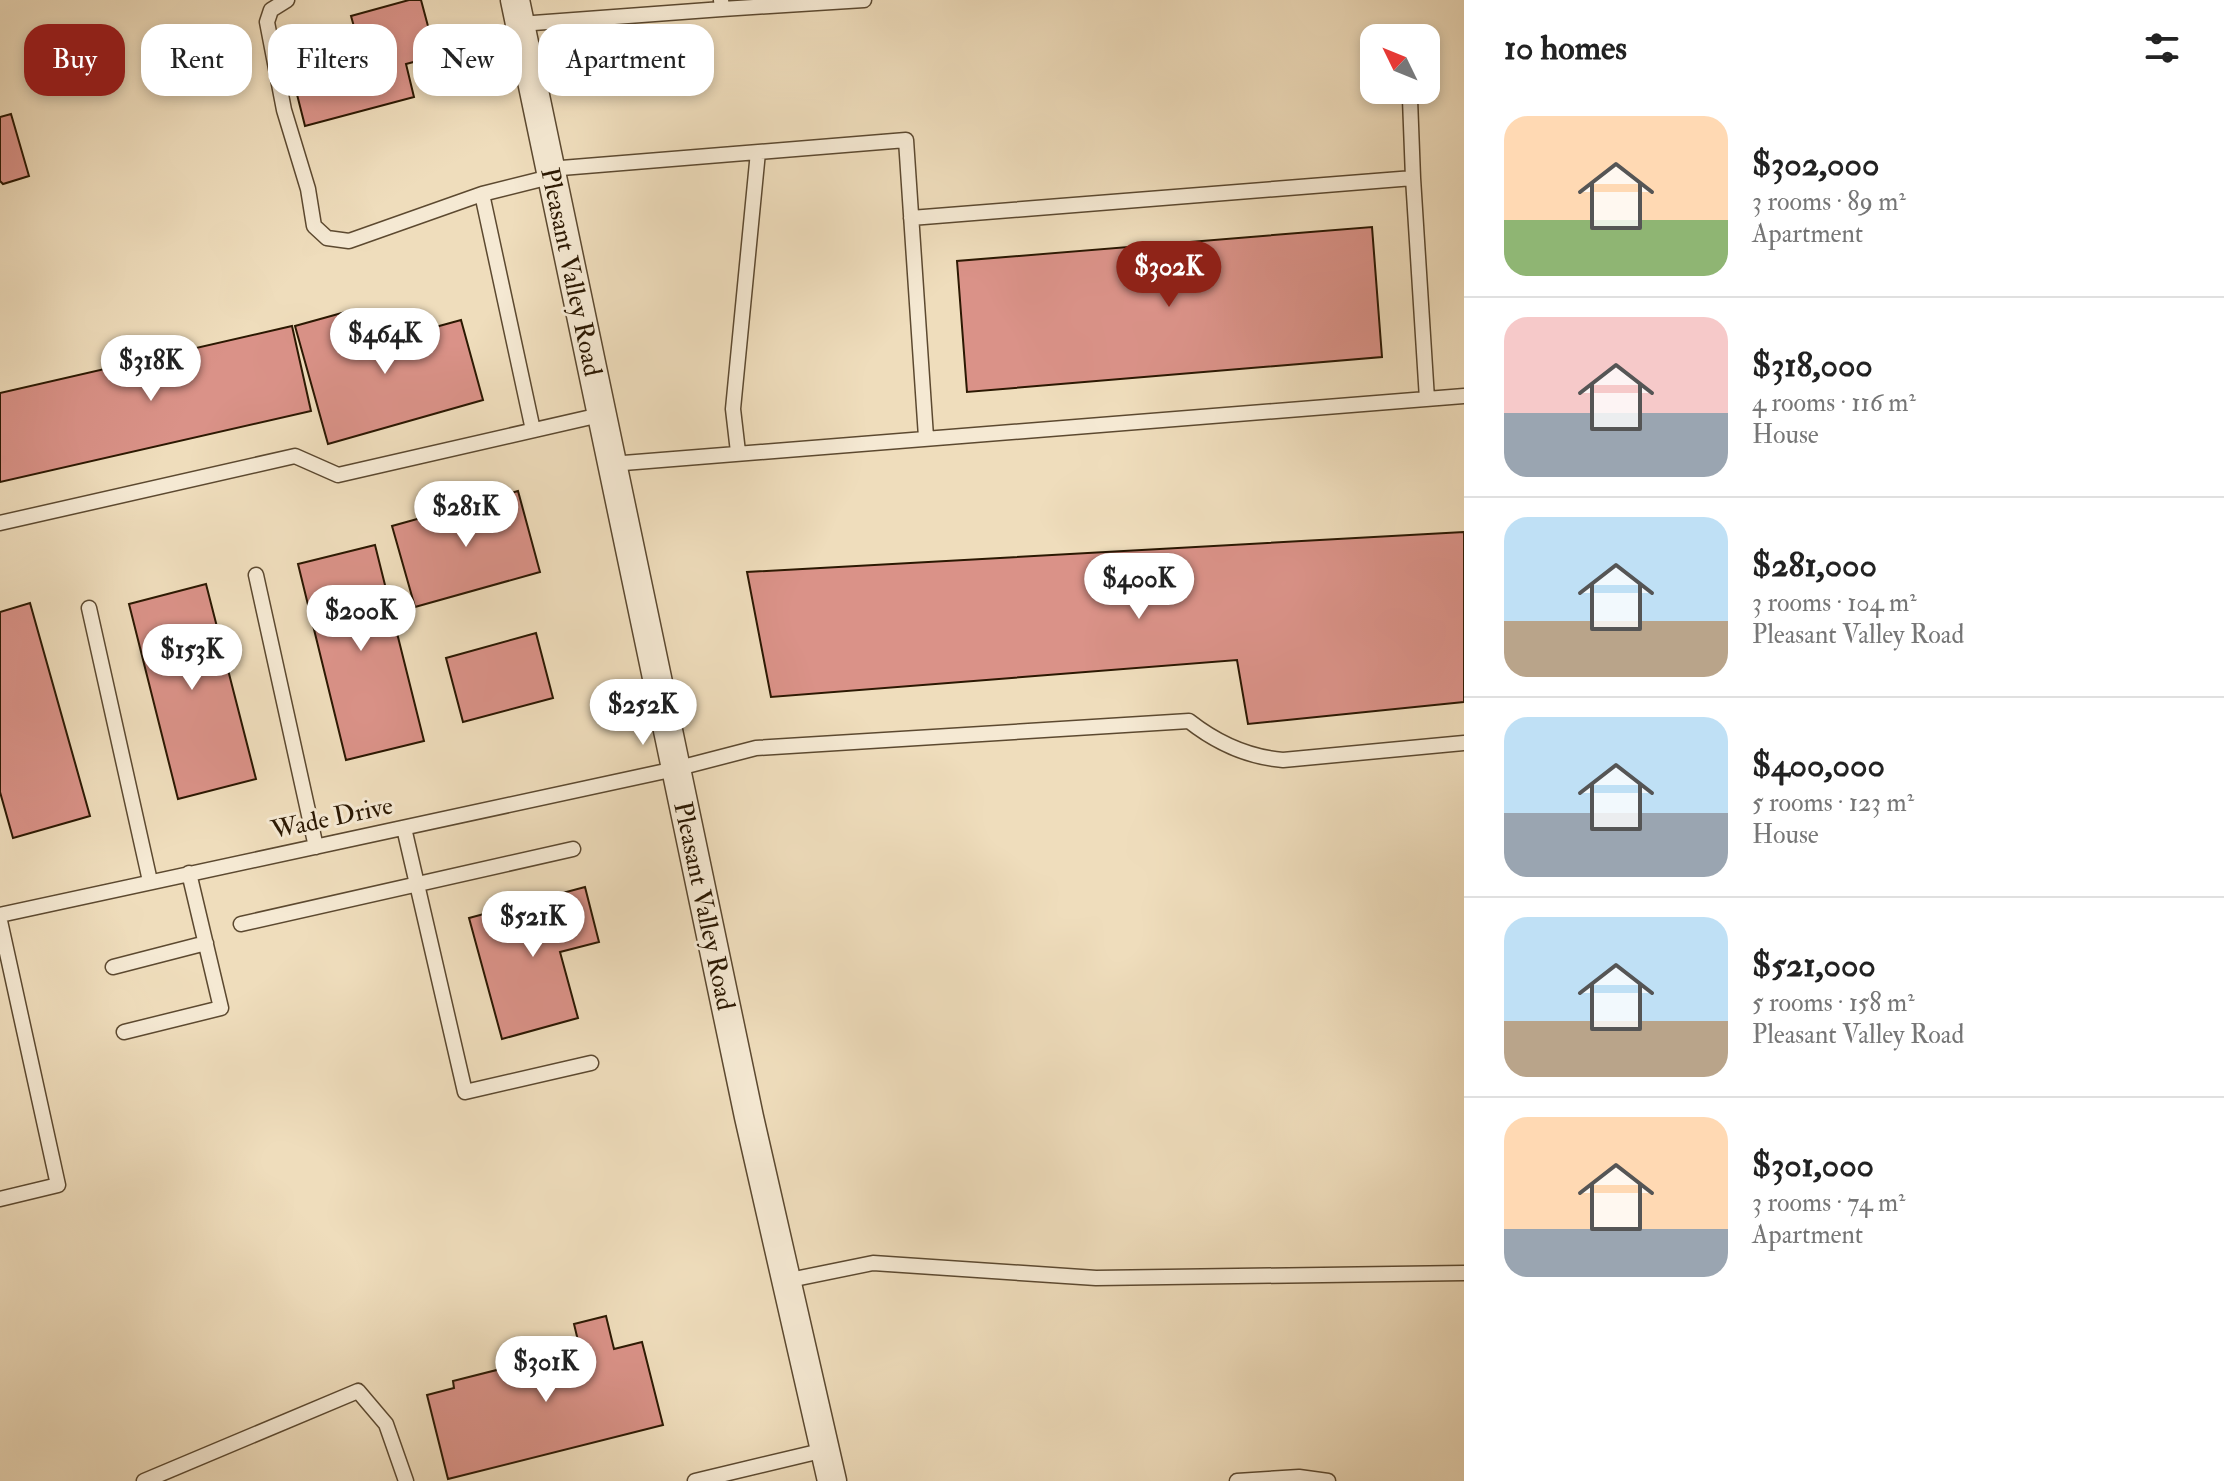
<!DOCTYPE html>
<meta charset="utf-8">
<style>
body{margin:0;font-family:"IM FELL Double Pica",serif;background:#f2f2f2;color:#222;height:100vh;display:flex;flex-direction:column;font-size:30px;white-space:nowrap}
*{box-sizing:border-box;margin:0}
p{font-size:26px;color:#767676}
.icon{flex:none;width:44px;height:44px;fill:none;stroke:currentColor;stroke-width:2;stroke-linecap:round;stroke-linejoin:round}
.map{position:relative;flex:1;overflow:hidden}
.drawer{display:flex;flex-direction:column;background:#fff;width:760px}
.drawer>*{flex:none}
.banner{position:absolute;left:24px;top:24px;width:760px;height:72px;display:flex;gap:16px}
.needle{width:52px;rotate:313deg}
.fabs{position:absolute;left:1360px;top:24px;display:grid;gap:16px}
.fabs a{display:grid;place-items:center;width:80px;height:80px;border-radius:16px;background:#fff;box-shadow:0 4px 12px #0003;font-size:40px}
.price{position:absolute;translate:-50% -68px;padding:0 18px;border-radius:28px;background:#fff;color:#222;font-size:26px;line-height:52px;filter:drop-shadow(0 2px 4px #0008)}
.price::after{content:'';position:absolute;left:50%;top:48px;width:24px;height:18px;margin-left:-12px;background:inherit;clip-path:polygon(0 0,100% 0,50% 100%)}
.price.current{background:#8f2418;color:#fff}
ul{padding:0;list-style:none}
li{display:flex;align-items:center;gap:24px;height:200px;padding:0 40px}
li+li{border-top:2px solid #e0e0e0}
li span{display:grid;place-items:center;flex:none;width:224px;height:160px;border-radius:24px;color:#555}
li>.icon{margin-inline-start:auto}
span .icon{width:96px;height:96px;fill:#fffc;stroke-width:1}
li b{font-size:34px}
h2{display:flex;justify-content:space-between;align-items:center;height:96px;padding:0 40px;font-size:34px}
.tag{padding:0 28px;border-radius:24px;background:#fff;box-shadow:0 4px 12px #0003;font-size:28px;line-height:72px}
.tag.current{background:#8f2418;color:#fff}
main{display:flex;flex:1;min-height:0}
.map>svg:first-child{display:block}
.building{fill:#da9288;stroke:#2b1802;stroke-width:2}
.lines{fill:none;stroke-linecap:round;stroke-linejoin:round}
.service-casing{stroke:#5c4930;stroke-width:17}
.minor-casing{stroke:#5c4930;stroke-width:31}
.service{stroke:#f5e9d3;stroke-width:14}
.minor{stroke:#f5e9d3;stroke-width:28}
.labels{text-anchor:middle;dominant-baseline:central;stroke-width:6;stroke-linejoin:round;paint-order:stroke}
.street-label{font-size:26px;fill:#2b1802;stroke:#f5e9d3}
</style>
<main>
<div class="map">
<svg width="1464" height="1481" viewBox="0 0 1464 1481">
<rect width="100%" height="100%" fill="#efddbc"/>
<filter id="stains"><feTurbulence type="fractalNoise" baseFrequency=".0025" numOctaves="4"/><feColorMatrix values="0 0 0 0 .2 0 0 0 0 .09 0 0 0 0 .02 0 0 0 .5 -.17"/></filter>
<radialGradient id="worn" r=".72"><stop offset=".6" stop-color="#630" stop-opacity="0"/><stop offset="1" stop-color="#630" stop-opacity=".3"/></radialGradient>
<path class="building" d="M409,0h12l15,56 -30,8 8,33 -109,29 -17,-67 70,-18 -7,-25z
M11,114l18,62 -26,8 -3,-3v-64z
M1372,227l10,130 -415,35 -10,-131z
M349,311l10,37 102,-28 22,80 -155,44 -33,-118z
M292,326l19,85 -311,71v-89z
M518,491l22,81 -125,35 -23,-81z
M1464,532v170l-216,22 -11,-64 -466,37 -24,-125z
M375,545l49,196 -78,19 -48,-196z
M206,584l50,195 -78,20 -49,-195z
M30,603l60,213 -77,22 -13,-46v-180z
M536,633l17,65 -90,24 -17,-64z
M585,887l14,55 -39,10 18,66 -76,21 -33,-121z
M606,1316l8,33 28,-7 21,83 -215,54 -21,-84 27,-7 -1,-7 127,-32 -6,-25z"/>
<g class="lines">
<defs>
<path id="service" d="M287,0l-16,10 -4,12 17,88 24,79 6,37 13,12 22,3 133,-47
M721,0l1,9 142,-9
M520,24l202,-15
M549,169l357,-29 20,297
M1413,178l14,221
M911,218l502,-40 -3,-79
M533,430l-51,-236 68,-17
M738,452l-5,-43 25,-257
M611,464l853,-68
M0,523l295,-67 43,19 262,-60
M256,575l60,272
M89,608l61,273
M404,828l61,264 126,-29
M0,915l675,-146 81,-21 433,-27c28,22 58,36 94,39l181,-17
M0,921l58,264 -58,14
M241,924l332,-75
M113,967l93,-24
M124,1032l97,-24 -32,-135
M785,1281l88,-18 223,15 368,-5
M144,1481l214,-90 28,33 20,57
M695,1481l130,-31
M1237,1481l62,-4 29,4"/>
<path id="minor" d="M515,0l234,1117 83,364"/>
</defs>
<use href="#service" class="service-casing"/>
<use href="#minor" class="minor-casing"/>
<use href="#service" class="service"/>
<use href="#minor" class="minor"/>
</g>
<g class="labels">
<g class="street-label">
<text transform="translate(571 272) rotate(78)">Pleasant Valley Road</text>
<text transform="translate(332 818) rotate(-12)">Wade Drive</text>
<text transform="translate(704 906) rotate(78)">Pleasant Valley Road</text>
</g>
</g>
<rect width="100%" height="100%" filter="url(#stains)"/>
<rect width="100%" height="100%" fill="url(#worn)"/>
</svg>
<div class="fabs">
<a><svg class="needle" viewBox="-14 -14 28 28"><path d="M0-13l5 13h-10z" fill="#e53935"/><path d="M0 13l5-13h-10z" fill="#767676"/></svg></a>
</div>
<b class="price current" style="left:1169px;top:309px">$302K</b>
<b class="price" style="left:385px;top:376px">$464K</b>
<b class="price" style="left:151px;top:403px">$318K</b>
<b class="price" style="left:466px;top:549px">$281K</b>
<b class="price" style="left:1139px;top:621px">$400K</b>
<b class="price" style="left:361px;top:653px">$200K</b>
<b class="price" style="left:192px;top:692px">$153K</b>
<b class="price" style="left:643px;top:747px">$252K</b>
<b class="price" style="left:533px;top:959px">$521K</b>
<b class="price" style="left:546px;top:1404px">$301K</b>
<div class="banner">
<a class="tag current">Buy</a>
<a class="tag">Rent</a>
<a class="tag">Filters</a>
<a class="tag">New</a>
<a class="tag">Apartment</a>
</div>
</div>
<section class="drawer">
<h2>10 homes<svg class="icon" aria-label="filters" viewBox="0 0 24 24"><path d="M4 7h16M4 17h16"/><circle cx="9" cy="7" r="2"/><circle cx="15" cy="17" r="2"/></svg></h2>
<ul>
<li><span style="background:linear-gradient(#ffd9b3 65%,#8fb573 0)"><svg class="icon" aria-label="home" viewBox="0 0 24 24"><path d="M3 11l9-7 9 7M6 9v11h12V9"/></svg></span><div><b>$302,000</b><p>3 rooms · 89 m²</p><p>Apartment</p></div></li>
<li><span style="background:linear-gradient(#f6c9c9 60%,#9aa5b1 0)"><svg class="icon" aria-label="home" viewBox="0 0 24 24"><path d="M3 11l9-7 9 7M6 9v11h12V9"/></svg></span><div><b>$318,000</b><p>4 rooms · 116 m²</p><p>House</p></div></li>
<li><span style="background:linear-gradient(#bfe0f5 65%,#b9a48a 0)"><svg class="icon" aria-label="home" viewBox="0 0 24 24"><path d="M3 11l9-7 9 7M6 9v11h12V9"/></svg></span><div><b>$281,000</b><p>3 rooms · 104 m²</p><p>Pleasant Valley Road</p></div></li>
<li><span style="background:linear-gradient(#bfe0f5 60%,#9aa5b1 0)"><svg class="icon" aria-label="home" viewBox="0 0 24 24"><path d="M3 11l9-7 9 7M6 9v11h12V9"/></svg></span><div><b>$400,000</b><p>5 rooms · 123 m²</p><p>House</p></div></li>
<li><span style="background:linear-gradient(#bfe0f5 65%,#b9a48a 0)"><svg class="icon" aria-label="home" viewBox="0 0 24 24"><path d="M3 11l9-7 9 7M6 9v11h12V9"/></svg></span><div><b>$521,000</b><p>5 rooms · 158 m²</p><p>Pleasant Valley Road</p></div></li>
<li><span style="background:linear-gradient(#ffd9b3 70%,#9aa5b1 0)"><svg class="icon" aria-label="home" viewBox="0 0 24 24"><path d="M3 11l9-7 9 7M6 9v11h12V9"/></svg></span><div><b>$301,000</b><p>3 rooms · 74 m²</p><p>Apartment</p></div></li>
</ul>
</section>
</main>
